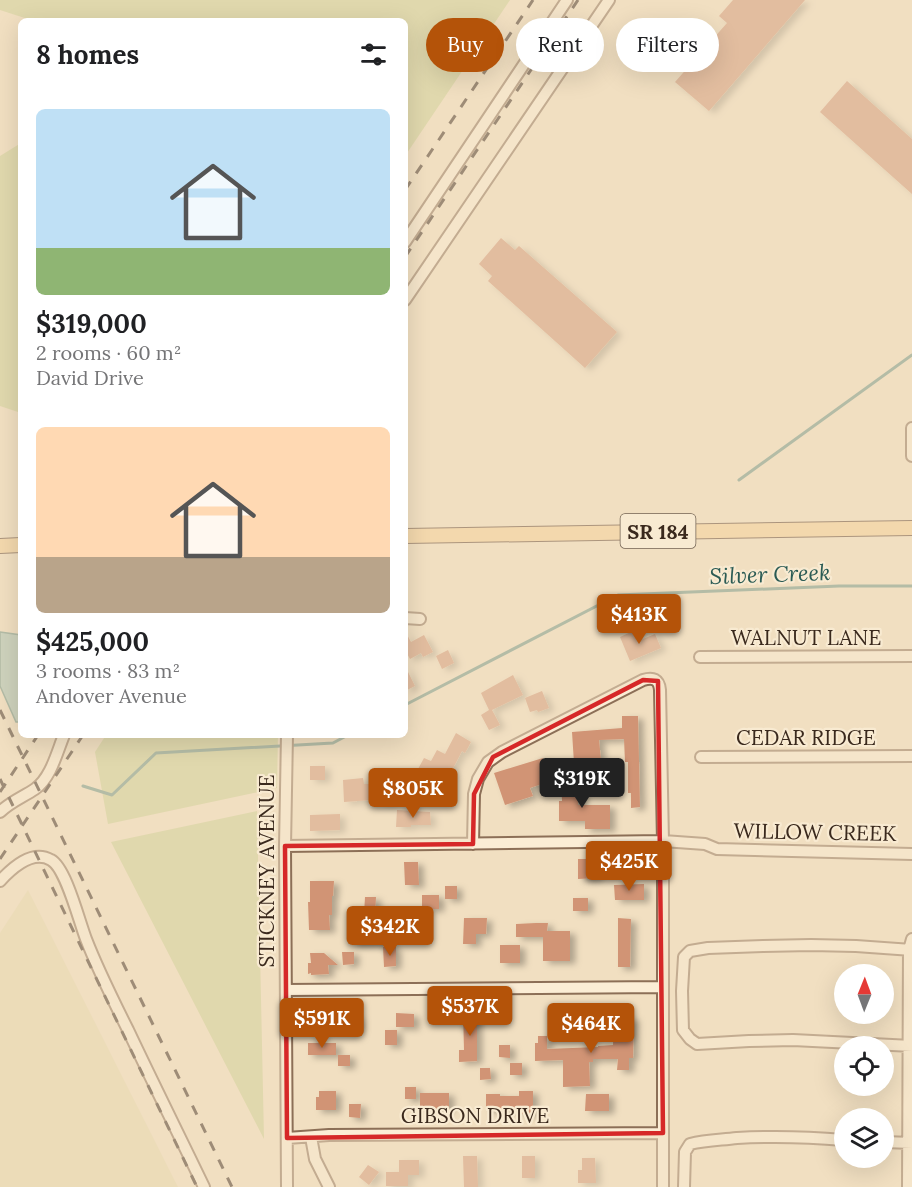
<!DOCTYPE html>
<meta charset="utf-8">
<style>
body{margin:0;font-family:Lora,serif;background:#f6f6f6;color:#202124;height:100vh;display:flex;flex-direction:column;font-size:22px;white-space:nowrap}
*{box-sizing:border-box;margin:0}
p{font-size:20px;color:#757577}
.icon{flex:none;width:33px;height:33px;fill:none;stroke:currentColor;stroke-width:2;stroke-linecap:round;stroke-linejoin:round}
.map{position:relative;flex:1;overflow:hidden}
.side{position:absolute;left:18px;top:18px;width:390px;height:720px;display:flex;flex-direction:column;background:#fff;border-radius:9px;box-shadow:0 6px 24px #0002}
.side>*{flex:none}
.top-card{position:absolute;left:426px;top:18px;width:396px;height:54px;display:flex;gap:12px}
.needle{width:39px;rotate:1deg}
.controls{position:absolute;left:834px;top:964px;display:grid;gap:12px}
.controls a{display:grid;place-items:center;width:60px;height:60px;border-radius:50%;background:#fff;box-shadow:0 6px 24px #0002;font-size:30px}
.price{position:absolute;translate:-50% -51px;padding:0 14px;border-radius:6px;background:#b45309;color:#fff;font-size:20px;line-height:39px;filter:drop-shadow(0 2px 3px #0008)}
.price::after{content:'';position:absolute;left:50%;top:36px;width:18px;height:14px;margin-left:-9px;background:inherit;clip-path:polygon(0 0,100% 0,50% 100%)}
.price.selected{background:#222;color:#fff}
ul{padding:0;list-style:none}
li{display:grid;align-content:center;gap:12px;height:318px;padding:0 18px}
li span{display:grid;place-items:center;height:186px;border-radius:9px;color:#555}
li>.icon{margin-inline-start:auto}
span .icon{width:108px;height:108px;fill:#fffc;stroke-width:1}
li b{font-size:26px}
h2{display:flex;justify-content:space-between;align-items:center;height:72px;padding:0 18px;font-size:26px}
.chip{padding:0 21px;border-radius:27px;background:#fff;box-shadow:0 6px 24px #0002;font-size:21px;line-height:54px}
.chip.selected{background:#b45309;color:#fff}
.map>svg:first-child{display:block}
.farmland{fill:#e7d9ae}
.green{fill:#cdd094}
.water{fill:#a4c3b7;stroke:#6a9285;stroke-width:1.5}
.lines{fill:none;stroke-linecap:round;stroke-linejoin:round}
.stream{stroke:#6a9285;stroke-width:3}
.building{fill:#d19475;filter:url(#shadow)}
.minor-casing{stroke:#8c6f57;stroke-width:14}
.major-casing{stroke:#593d2c;stroke-width:16}
.minor{stroke:#fbedd5;stroke-width:10}
.major{stroke:#f6d196;stroke-width:14}
.rail{stroke:#3a291d;stroke-width:3;stroke-dasharray:10 10;stroke-linecap:butt}
.marked{fill:none;stroke:#d62828;stroke-width:4.5;stroke-linejoin:round}
.labels{text-anchor:middle;dominant-baseline:central;stroke-width:4.5;stroke-linejoin:round;paint-order:stroke}
.shield{fill:#f8ead1;stroke:#736353;stroke-width:1.5}
.shield-label{font-size:20px;font-weight:bold;fill:#3a291d}
.street-label{font-size:21px;fill:#3a291d;stroke:#f8ead1}
.water-label{font-size:22px;font-style:italic;fill:#2b5b54;stroke:#f8ead1}
</style>
<div class="map">
<svg width="912" height="1187" viewBox="0 0 912 1187">
<defs>
<filter id="shadow"><feDropShadow dx="5.5" dy="3" stdDeviation="3" flood-color="#0004"/></filter>
</defs>
<rect width="100%" height="100%" fill="#f1dfc1"/>
<path class="farmland" d="M28,890l150,297h-178v-254z"/>
<path class="green" d="M0,0h510l-105,156v-135h-371l-34,-11z
M21,143v270l-21,-7v-250z
M106,735h172l-1,53 -169,36 -13,-72z
M257,811l7,328 -153,-297z"/>
<path class="water" d="M0,632l21,3v87h-5l-16,-36z"/>
<g class="lines">
<path class="stream" d="M739,480l173,-125
M405,705l213,-110 221,-9h73
M83,786l29,9 44,-42 177,-10 15,-8"/>
</g>
<path class="building" d="M733,0h72l-96,111 -34,-29 52,-59 -8,-7z
M847,81l65,58v55l-92,-82z
M501,238l14,12 4,-4 98,86 -32,36 -97,-87 4,-5 -13,-12z
M405,631l6,11 13,-7 9,17 -10,5 -2,-4 -11,6 -5,-9z
M633,631l5,10 17,-7 6,14 -31,13 -10,-24z
M448,650l6,13 -12,6 -6,-13z
M405,666l10,20 -10,5z
M513,675l10,20 -31,15 8,15 -11,5 -8,-15 8,-5 -8,-17z
M542,691l7,17 -11,4 -1,-2 -7,2 -5,-14z
M622,716h16l2,91 -9,1v-15h-3v-31h-3l-1,-23 -25,1 2,20 -27,3 -2,-31 50,-4z
M456,733l15,9 -6,11 -3,-2 -12,23 -10,-6 -5,9 -17,-8 6,-11 7,3 6,-11 8,4z
M543,758l8,23 -21,7 3,8 -28,9 -11,-32z
M310,766h15v14h-15z
M363,778l1,6h6l1,16 -27,2 -1,-22z
M561,781h17v24h32v24h-25v-8h-26v-20h3z
M379,792h11v11h-10z
M397,810l33,2 1,13h-20v2h-15z
M340,814v16l-30,1v-16z
M578,859h19v19l-19,1z
M404,862h14l1,23h-14z
M310,881h24l-1,15h-1v19h-3l1,15h-21l-1,-28h2z
M644,884v16h-29l-1,-15z
M445,886h12v13h-12z
M422,895h17v14h-17z
M365,897h11l-1,18 -11,-1z
M573,898h15v13h-15z
M464,918h23l-1,16h-10v10h-13z
M618,918l13,1 -1,48h-12z
M536,923h12l-1,8h23v30h-27v-24h-27v-13z
M380,931l1,12 -29,1v-12z
M500,945h20v18h-20z
M383,947h13v19l-12,1z
M342,952h12v12l-11,1z
M310,953h14l14,12h-10l1,9 -18,1v-2l-3,1v-11h3z
M463,1011h14v50l-18,1v-12h5z
M396,1013l18,1v13h-18z
M347,1016h12v14h-12z
M614,1017h20l-1,41h-4v12h-12l1,-11h-25v3h-4l1,24 -27,1v-27l-28,1v-18h3v-7h9v13l51,-2v-1l15,-1z
M385,1030h12v15h-12z
M308,1043h28v12h-28z
M499,1045h11v13l-11,-1z
M338,1055h12v11h-12z
M510,1063h12v12h-12z
M480,1068h10l1,11 -11,1z
M405,1087h11v12h-11z
M319,1091h17v19h-20v-13h3z
M519,1091h14v23h-14v-4h-33v-16h14v2h19z
M420,1093h29v16h-29z
M586,1094h23v17h-24z
M349,1104h12l-1,14 -11,-1z
M463,1156h14l1,31h-14z
M522,1156h13v22h-13z
M582,1158h13l1,25h-18v-13h4z
M399,1160h20v15h-11v11h-22v-14h13z
M368,1165l11,7 -10,13 -10,-8z"/>
<g class="lines">
<defs>
<path id="minor" d="M405,242l162,-242
M405,300l204,-300
M912,428v28
M405,618l15,1
M700,657l212,-1
M287,735l-2,111 2,341
M701,757l211,-1
M0,812c10,-10 23,-15 35,-23 16,-11 22,-37 29,-54
M473,844l1,-50 4,-15 10,-17 14,-10 141,-72c10,-3 16,-1 17,10l3,151v346
M285,846l378,-5 42,3 12,5 195,5
M0,881c12,-13 32,-32 51,-21 15,8 28,61 35,79 12,31 27,61 42,91 25,53 51,105 76,157
M912,950l-56,-4 -45,-1 -48,1 -55,2 -18,3 -6,6 -2,34 1,39 7,9 7,5 52,-3 44,-1 119,6
M286,990l376,-3
M311,1137l4,22 14,28
M287,1138l42,-3 334,-2
M884,1142l28,1
M684,1187l1,-35 5,-8c16,-4 31,-4 47,-6 36,-2 72,-1 107,2
M908,1187l1,-237 3,-11"/>
<path id="major" d="M405,536l507,-8
M0,546l21,-1"/>
</defs>
<use href="#minor" class="minor-casing"/>
<use href="#major" class="major-casing"/>
<use href="#minor" class="minor"/>
<use href="#major" class="major"/>
<path class="rail" d="M405,190l128,-190
M405,257l173,-257
M0,710l232,477
M0,779l197,408
M0,792l38,-57
M0,859l83,-124"/>
</g>
<path d="M0 0H912V1187H0ZM643,680l15,1 5,452 -376,5 -2,-292 188,-2 1,-50 19,-37z" fill="#f1dfc1" fill-opacity=".55" fill-rule="evenodd"/>
<path class="marked" d="M643,680l15,1 5,452 -376,5 -2,-292 188,-2 1,-50 19,-37z"/>
<g class="labels">
<rect class="shield" x="620.5" y="514" width="75" height="34" rx="4.5"/>
<g class="shield-label">
<text x="658" y="531">SR 184</text>
</g>
<g class="street-label">
<text x="806" y="637">WALNUT LANE</text>
<text x="806" y="737">CEDAR RIDGE</text>
<text transform="translate(815 832) rotate(1)">WILLOW CREEK</text>
<text transform="translate(266 871) rotate(-90)">STICKNEY AVENUE</text>
<text x="475" y="1115">GIBSON DRIVE</text>
</g>
<g class="water-label">
<text transform="translate(770 574) rotate(-2)">Silver Creek</text>
</g>
</g>
</svg>
<div class="controls">
<a><svg class="needle" viewBox="-14 -14 28 28"><path d="M0-13l5 13h-10z" fill="#e53935"/><path d="M0 13l5-13h-10z" fill="#757577"/></svg></a>
<a><svg class="icon" aria-label="locate" viewBox="0 0 24 24"><circle cx="12" cy="12" r="6"/><path d="M12 2v4M12 18v4M2 12h4M18 12h4"/></svg></a>
<a><svg class="icon" aria-label="layers" viewBox="0 0 24 24"><path d="M12 4l9 5-9 5-9-5zM3 14l9 5 9-5"/></svg></a>
</div>
<b class="price" style="left:639px;top:645px">$413K</b>
<b class="price selected" style="left:582px;top:809px">$319K</b>
<b class="price" style="left:413px;top:819px">$805K</b>
<b class="price" style="left:629px;top:892px">$425K</b>
<b class="price" style="left:390px;top:957px">$342K</b>
<b class="price" style="left:470px;top:1037px">$537K</b>
<b class="price" style="left:322px;top:1049px">$591K</b>
<b class="price" style="left:591px;top:1054px">$464K</b>
<div class="top-card">
<a class="chip selected">Buy</a>
<a class="chip">Rent</a>
<a class="chip">Filters</a>
</div>
<section class="side">
<h2>8 homes<svg class="icon" aria-label="filters" viewBox="0 0 24 24"><path d="M4 7h16M4 17h16"/><circle cx="9" cy="7" r="2"/><circle cx="15" cy="17" r="2"/></svg></h2>
<ul>
<li><span style="background:linear-gradient(#bfe0f5 75%,#8fb573 0)"><svg class="icon" aria-label="home" viewBox="0 0 24 24"><path d="M3 11l9-7 9 7M6 9v11h12V9"/></svg></span><div><b>$319,000</b><p>2 rooms · 60 m²</p><p>David Drive</p></div></li>
<li><span style="background:linear-gradient(#ffd9b3 70%,#b9a48a 0)"><svg class="icon" aria-label="home" viewBox="0 0 24 24"><path d="M3 11l9-7 9 7M6 9v11h12V9"/></svg></span><div><b>$425,000</b><p>3 rooms · 83 m²</p><p>Andover Avenue</p></div></li>
</ul>
</section>
</div>
